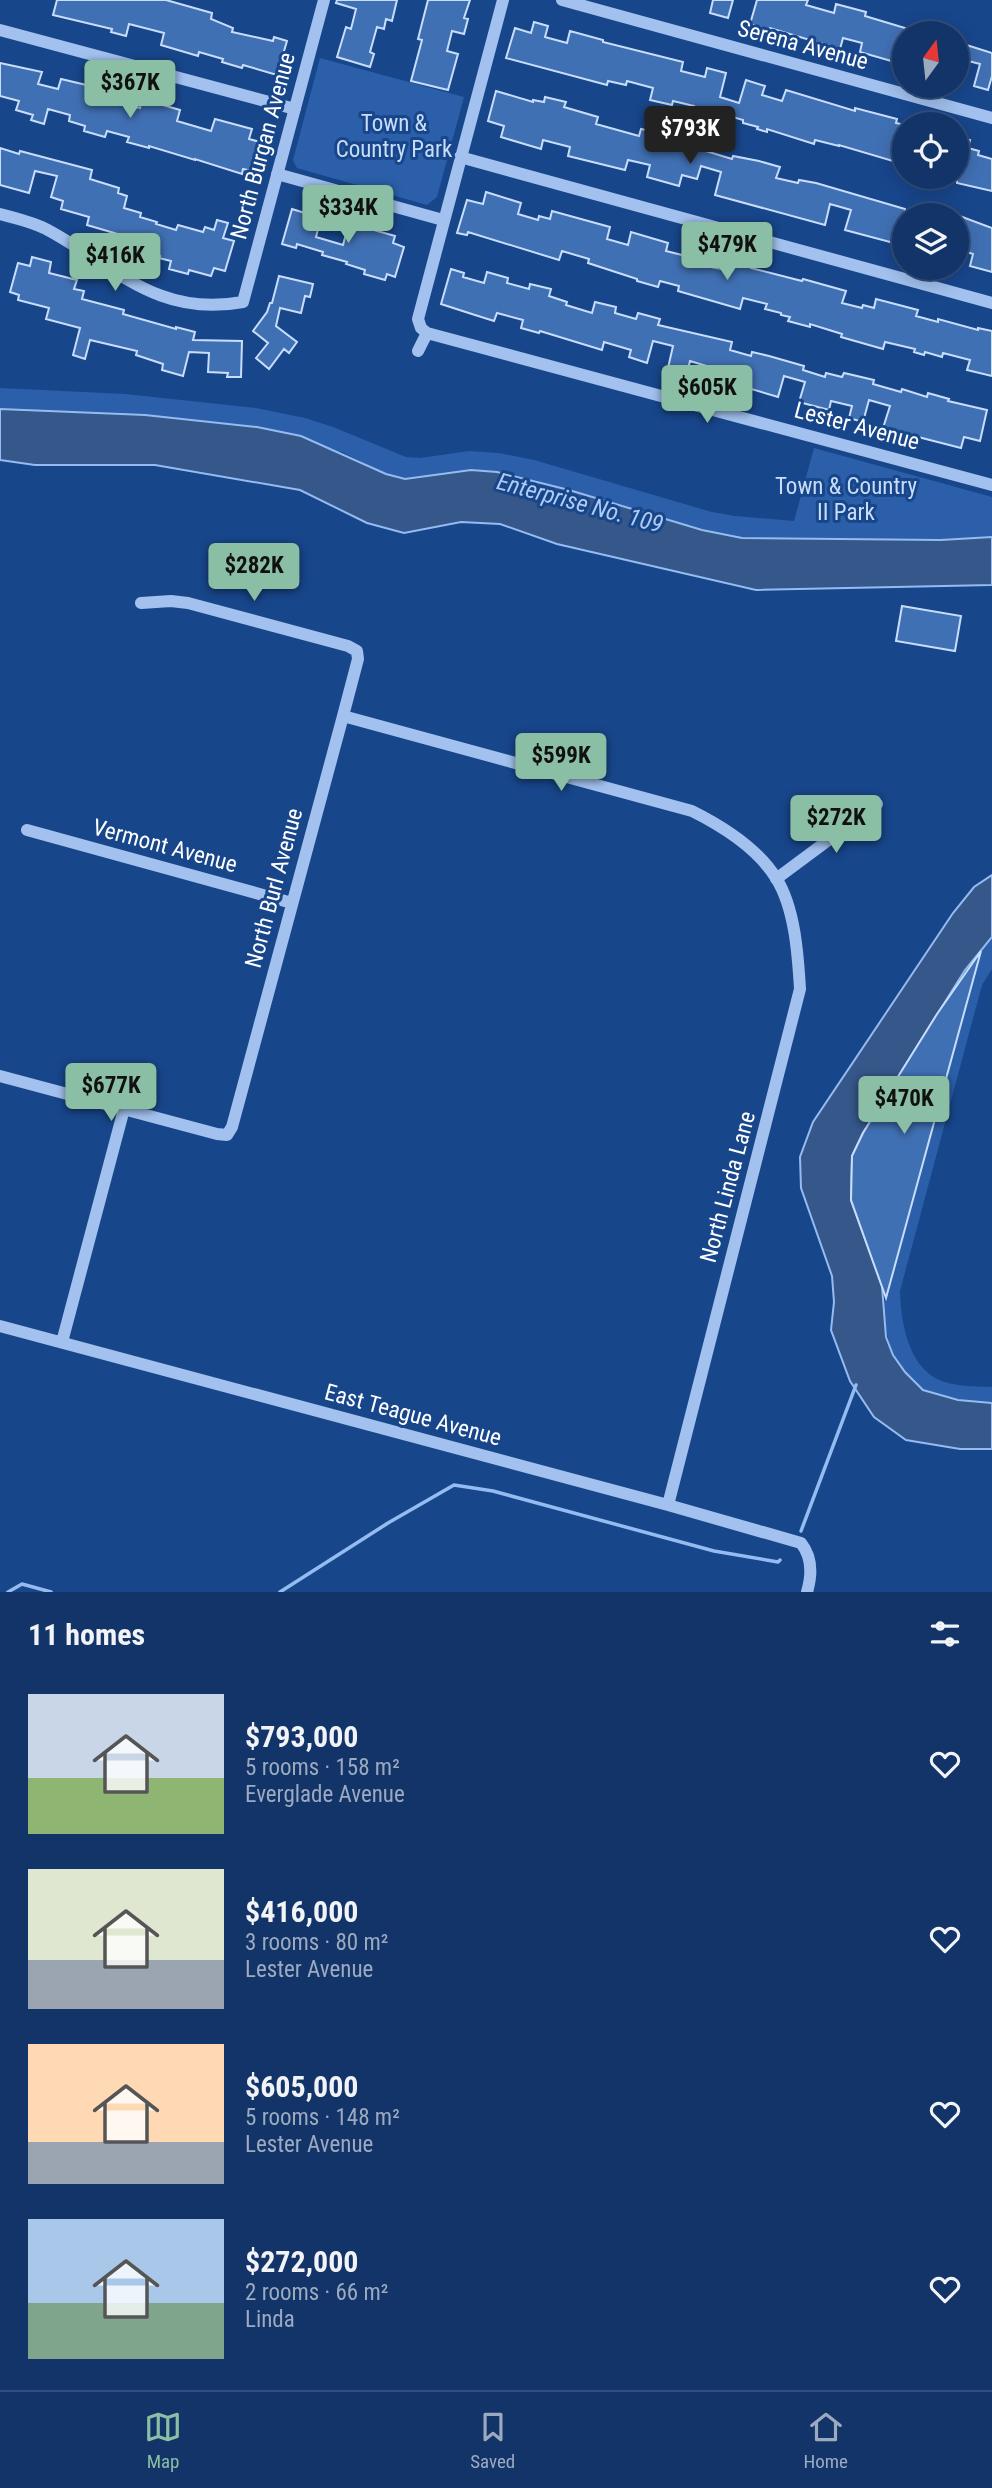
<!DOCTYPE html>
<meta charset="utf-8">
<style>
body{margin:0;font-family:"Roboto Condensed",sans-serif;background:#1f3f71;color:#f1f3f6;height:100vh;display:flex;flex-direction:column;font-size:26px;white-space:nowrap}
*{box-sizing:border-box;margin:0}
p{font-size:23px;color:#9caac0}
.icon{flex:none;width:38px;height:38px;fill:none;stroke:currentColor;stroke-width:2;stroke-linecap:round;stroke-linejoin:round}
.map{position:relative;height:1592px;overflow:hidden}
.side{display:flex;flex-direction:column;background:#123468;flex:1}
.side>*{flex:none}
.needle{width:46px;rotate:15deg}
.tools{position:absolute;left:892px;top:21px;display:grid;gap:14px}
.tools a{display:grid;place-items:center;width:77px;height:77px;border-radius:50%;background:#123468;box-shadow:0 4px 18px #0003,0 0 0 2px #314f7c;font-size:35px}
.price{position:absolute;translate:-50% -60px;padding:0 16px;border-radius:7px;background:#8abfa5;color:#111;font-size:23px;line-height:46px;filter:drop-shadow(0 2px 4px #0008)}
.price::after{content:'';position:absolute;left:50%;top:42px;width:21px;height:16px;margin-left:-10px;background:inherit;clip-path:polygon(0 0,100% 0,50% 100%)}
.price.current{background:#222;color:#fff}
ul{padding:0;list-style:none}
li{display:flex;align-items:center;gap:21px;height:175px;padding:0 28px}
li span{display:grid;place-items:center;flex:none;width:196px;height:140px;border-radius:0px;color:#555}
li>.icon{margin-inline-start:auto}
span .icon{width:84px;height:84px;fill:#fffc;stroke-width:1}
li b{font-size:30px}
h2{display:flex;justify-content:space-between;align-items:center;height:84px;padding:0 28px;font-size:30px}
.tab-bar{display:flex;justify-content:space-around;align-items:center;height:98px;border-top:2px solid #314f7c;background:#123468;font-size:19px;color:#9caac0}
.tab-bar a{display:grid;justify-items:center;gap:4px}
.tab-bar .current{color:#8abfa5}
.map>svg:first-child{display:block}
.green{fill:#2b5fa9}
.water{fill:#36578a;stroke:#94bcf1;stroke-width:2}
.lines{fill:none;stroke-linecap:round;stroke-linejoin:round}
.stream{stroke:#94bcf1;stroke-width:3.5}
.building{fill:#4070b4;stroke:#c8ddfa;stroke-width:2}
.minor{stroke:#a2c1ee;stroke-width:12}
.labels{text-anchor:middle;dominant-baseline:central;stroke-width:6;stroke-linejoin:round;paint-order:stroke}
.street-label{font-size:23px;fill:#fff;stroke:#18468b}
.park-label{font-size:23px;fill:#c8ddfa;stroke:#18468b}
.water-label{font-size:24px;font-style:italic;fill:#aeccf5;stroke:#18468b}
</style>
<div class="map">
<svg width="992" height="1592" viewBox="0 0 992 1592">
<rect width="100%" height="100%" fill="#18468b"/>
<path class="green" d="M320,58l144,39 -27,100 -10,8 -130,-37 -4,-8z
M0,388l125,6 131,14 49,10 28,9 73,30 14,1 49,-7 30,2 35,7 178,52 23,4 59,5 20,-73 178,49v40l-51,3 -199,-2 -40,-8 -133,-40 -72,-18 -92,7 -19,-5 -44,-22 -297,-39 -45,-4z
M992,937v32l-10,16 -82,306c1,30 7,72 37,88 16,8 38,7 55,8v16c-20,-2 -52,-3 -69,-14 -30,-19 -39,-53 -39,-86l97,-354z"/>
<path class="water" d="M0,409l145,6 112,12 44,9 85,38 19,5 66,-9 26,2 72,18 133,40 40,8 199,2 51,-3v48l-236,5 -199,-46 -57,-20 -39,-2 -57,11 -37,-10 -67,-33 -145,-25h-120l-35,-5z
M992,875v62l-27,33 -102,163 -11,23 -1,44 31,86 4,51 7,18 12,17 18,18 35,10 34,3v46h-32l-54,-9 -32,-23 -24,-36 -19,-51 3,-28 -2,-26 -31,-88 -1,-31 13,-35 140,-209 21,-26z"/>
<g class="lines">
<path class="stream" d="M801,1531l55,-146
M8,1592l14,-8 29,8
M280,1592l108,-69 66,-38 39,6 221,60 64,11 2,-2"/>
</g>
<path class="building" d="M57,0h109l46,13 -1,6 22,9 -1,4 41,9 1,-4 13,4 -10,34 -34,-10 -1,3 -20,-6 1,-3 -24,-7 -1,4 -37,-11 3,-12 -35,-9 -3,12 -15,-4 1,-3 -59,-14z
M337,0h60l-5,21 -6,-2 -2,10 -7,-2 -7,25 4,2 -4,13 -33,-10 9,-30 5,2 5,-20 -20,-6z
M428,0h42l-6,18 4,1 -4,15 -12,-3 -5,20 11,3 -10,36 -37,-9 11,-41 -4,-1z
M713,0h20l-5,18 -18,-5z
M757,0h51l-2,5 28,8 2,-9 30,8 -1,4 40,12v37l-45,-13 2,-9 -19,-5 -3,11 -70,-21v2l-20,-6z
M534,22l14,4 -3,11 22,6 3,-12 33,9v2l80,20 -2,9 24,6 2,-9 19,5 -6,24 19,6 7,-23 19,6 -3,9 20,6 4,-11 69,21v-3l42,11 -1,4 9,2 -2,39 -64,-19v1l-24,-6 -1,4 -47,-15v3l-10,-3 1,-2 -15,-4v-3l-27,-8 -1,5 -22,-5 1,-6 -21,-5 -1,4 -22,-5 3,-12 -26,-7 -1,4 -18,-4 -1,4 -101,-27 9,-30 16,5z
M957,42l35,11v23l-4,14 -14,-4 6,-22 -23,-6z
M0,63l42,9 -4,12 20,5 3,-10 55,13 -3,9 27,7 2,-9 38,11 -3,11 34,10 4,-12 37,10 -3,10 11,3 -8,29 -9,-2 -1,5 -47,-15v1l-46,-14v2l-22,-6 2,-5 -22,-6 -2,6 -21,-6 1,-5 -16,-5 1,-6 -22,-6 -4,15 -13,-4 2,-5 -17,-5 3,-9 -19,-5z
M496,91l37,11v-2l11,2 1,-5 21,5 -2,5 34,10 -2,7 43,12 2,-7 10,2 -1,3 82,25 1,-3 26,5 21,6 -4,11 22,5 1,-3 17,3 89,26v37l-60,-16 6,-20 -21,-6 -5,21 -110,-30 6,-23 -20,-6 -4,13 -15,-4 -3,11 -32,-9 3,-12 -22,-5 -3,10 -57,-14 2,-9 -27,-7 -2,9 -40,-12 3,-11 -16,-5z
M957,137l13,3 -2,8 11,3 -1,4 14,4v32l-35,-8z
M0,148l19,6 1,-3 72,19 -2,9 29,9 -1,5 9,3 -3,12 17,5 -1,4 17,5 -1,2 20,6 2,-5 25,7 2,-5 9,3 3,-10 11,3 -5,15 11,3 -9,30 -11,-3 -3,8 -22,-6 -1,4 -19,-5 2,-8 -12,-3 1,-2 -41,-12 2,-9 -34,-10 2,-8 -28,-8 2,-8 -12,-4 6,-21 -22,-5 -6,22 -29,-8z
M486,192l35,11 -3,11 20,6 1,-4 11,3 2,-8 58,16 -3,12 21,6 3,-13 37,11 -2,8 20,5 2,-7 15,4 -3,12 32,6 3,-11 17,5 -1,3 51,13 1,-2 43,12 -4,12 20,5 1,-3 11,3 2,-9 42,11 -2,6 22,6v-3l40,11v-2l14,3v45l-25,-6 3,-10 -27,-7 -1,4 -17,-5 -1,3 -10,-3 1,-3 -30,-7 -2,7 -42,-12 1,-3 -32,-10v3l-22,-6 2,-4 -9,-2v-2l-16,-4 2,-5 -24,-6 -3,11 -62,-18 1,-5 -19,-5 -2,6 -21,-6v-2l-49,-16 1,-4 -27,-8 -3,9 -91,-28 -1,3 -10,-2 10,-33 16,4z
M292,209l29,9 -5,19 27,8 6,-22 46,13 -2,7 11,4 -9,30 -8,-3 -2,6 -21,-6 1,-4 -19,-6 1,-2 -25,-7 1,-3 -26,-8 -1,4 -14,-4z
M957,215l35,13v44l-22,-6 3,-12 -16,-5z
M32,257l19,5 -2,11 28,7 -3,9 10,2 -2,8 42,11 -1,4 53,15v-2l19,5 -2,8 49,1 -1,36h-14l1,-4 -20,-1 1,-19 -20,-1 -6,24 -21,-6 1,-6 -27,-9 1,-4 -47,-11 -5,19 -12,-4 7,-27 -34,-9 3,-11 -31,-8 1,-5 -9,-3 8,-29 12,3z
M451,269l13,4 -1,4 21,6 3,-11 21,6 -1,5 22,6 1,-5 21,5 -2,7 18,6 -1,3 26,8 3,-11 21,5 -1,6 21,6 2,-6 22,6 -2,6 74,17 -2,8 21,6 1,-4 17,4 35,10 -1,4 22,7 1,-4 16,4 2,-4 30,7 -1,4 28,8 1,-3 25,8 1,-4 21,6 -1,2 39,9 -7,31 -16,-4 -3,11 -78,-20 7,-22 -21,-6 -6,22 -14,-4 3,-12 -21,-5 -2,9 -30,-8 6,-20 -21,-6 -6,21 -57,-17v3l-14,-4 3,-12 -20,-6 -3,12 -19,-5 5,-22 -20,-5 -6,22 -18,-6 2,-7 -27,-8 -2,8 -62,-19 -1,2 -18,-5 2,-8 -26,-7 -3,8 -19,-6 -34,-11z
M279,276l34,8 -3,13 -5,-1 -4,17 -21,-5 -4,18 21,16 -8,11 -5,-4 -15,20 -13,-11 12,-15 -15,-12 14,-19 3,-9h2z
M902,606l59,10 -6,35 -59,-10z
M981,951l-95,347 -35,-98 1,-44 11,-23 74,-119z"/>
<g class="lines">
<path class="minor" d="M562,0l430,118
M0,30l295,79
M460,157l532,146
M277,174l166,46
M0,214c16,4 32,8 46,15 68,36 110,89 197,73l81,-302
M427,333l565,152
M418,351l9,-18 -6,-5 -3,-9 85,-319
M343,716l349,95c30,15 66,38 84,67 19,30 22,77 24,111l-132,516
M27,830l265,73
M776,879l101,-75
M0,1076l217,58 10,1 5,-8 111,-411 15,-57 -1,-8 -9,-5 -160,-43 -17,-2 -30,2
M0,1326l668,179 133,38c12,15 11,32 6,49
M62,1342l62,-233"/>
</g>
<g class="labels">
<g class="street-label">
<text transform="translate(803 45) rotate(15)">Serena Avenue</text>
<text transform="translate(263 146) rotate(-75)">North Burgan Avenue</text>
<text transform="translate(857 426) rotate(15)">Lester Avenue</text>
<text transform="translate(165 846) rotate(15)">Vermont Avenue</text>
<text transform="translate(274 888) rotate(-75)">North Burl Avenue</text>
<text transform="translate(728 1187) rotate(-75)">North Linda Lane</text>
<text transform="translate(413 1415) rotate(15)">East Teague Avenue</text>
</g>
<g class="park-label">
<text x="394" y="123">Town &amp;<tspan x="394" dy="26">Country Park</tspan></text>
<text x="846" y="486">Town &amp; Country<tspan x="846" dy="26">II Park</tspan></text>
</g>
<g class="water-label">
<text transform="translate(580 503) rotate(15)">Enterprise No. 109</text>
</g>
</g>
</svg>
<div class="tools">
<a><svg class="needle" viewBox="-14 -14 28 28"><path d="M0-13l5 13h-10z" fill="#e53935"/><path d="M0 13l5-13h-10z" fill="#9caac0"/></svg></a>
<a><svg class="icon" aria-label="locate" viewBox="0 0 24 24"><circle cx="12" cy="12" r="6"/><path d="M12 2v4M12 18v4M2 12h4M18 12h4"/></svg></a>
<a><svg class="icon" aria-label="layers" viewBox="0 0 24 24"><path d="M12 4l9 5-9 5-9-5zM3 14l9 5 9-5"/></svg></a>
</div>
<b class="price" style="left:130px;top:120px">$367K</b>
<b class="price current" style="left:690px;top:166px">$793K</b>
<b class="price" style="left:348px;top:245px">$334K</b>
<b class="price" style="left:727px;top:282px">$479K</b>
<b class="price" style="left:115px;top:293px">$416K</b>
<b class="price" style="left:707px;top:425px">$605K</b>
<b class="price" style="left:254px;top:603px">$282K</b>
<b class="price" style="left:561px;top:793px">$599K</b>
<b class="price" style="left:836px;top:855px">$272K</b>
<b class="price" style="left:111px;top:1123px">$677K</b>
<b class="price" style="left:904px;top:1136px">$470K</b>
</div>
<section class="side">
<h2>11 homes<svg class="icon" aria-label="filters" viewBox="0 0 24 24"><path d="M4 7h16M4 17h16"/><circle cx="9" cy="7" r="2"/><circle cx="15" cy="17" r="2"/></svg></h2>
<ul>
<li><span style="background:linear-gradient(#c9d6e8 60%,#8fb573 0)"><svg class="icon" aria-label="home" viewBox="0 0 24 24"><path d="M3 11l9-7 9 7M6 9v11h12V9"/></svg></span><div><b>$793,000</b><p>5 rooms · 158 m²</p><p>Everglade Avenue</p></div><svg class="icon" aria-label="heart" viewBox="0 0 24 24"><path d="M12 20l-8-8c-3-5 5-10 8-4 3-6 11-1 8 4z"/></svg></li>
<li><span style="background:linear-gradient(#dfe7d0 65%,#9aa5b1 0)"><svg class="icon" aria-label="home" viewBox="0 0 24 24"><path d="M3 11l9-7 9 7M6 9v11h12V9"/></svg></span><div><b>$416,000</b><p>3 rooms · 80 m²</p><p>Lester Avenue</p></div><svg class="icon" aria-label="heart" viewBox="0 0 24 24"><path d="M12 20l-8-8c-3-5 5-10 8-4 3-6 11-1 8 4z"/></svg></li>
<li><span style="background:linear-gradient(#ffd9b3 70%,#9aa5b1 0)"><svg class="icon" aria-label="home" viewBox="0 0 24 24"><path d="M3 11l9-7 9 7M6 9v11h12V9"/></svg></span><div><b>$605,000</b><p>5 rooms · 148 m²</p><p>Lester Avenue</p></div><svg class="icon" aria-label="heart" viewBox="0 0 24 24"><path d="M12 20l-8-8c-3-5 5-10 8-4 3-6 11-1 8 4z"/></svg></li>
<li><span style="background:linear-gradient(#a9c7e8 60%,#7fa58c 0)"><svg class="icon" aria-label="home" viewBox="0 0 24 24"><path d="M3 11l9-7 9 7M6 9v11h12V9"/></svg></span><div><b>$272,000</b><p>2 rooms · 66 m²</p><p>Linda</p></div><svg class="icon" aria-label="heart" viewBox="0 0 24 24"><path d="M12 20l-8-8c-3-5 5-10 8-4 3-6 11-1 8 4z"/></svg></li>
</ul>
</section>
<nav class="tab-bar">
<a class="current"><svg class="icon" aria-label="map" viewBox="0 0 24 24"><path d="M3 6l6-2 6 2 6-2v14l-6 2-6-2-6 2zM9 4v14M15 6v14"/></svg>Map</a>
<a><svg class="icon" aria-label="saved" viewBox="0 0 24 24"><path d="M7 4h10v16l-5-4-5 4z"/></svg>Saved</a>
<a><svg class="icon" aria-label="home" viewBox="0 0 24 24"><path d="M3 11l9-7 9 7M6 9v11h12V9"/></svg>Home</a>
</nav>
